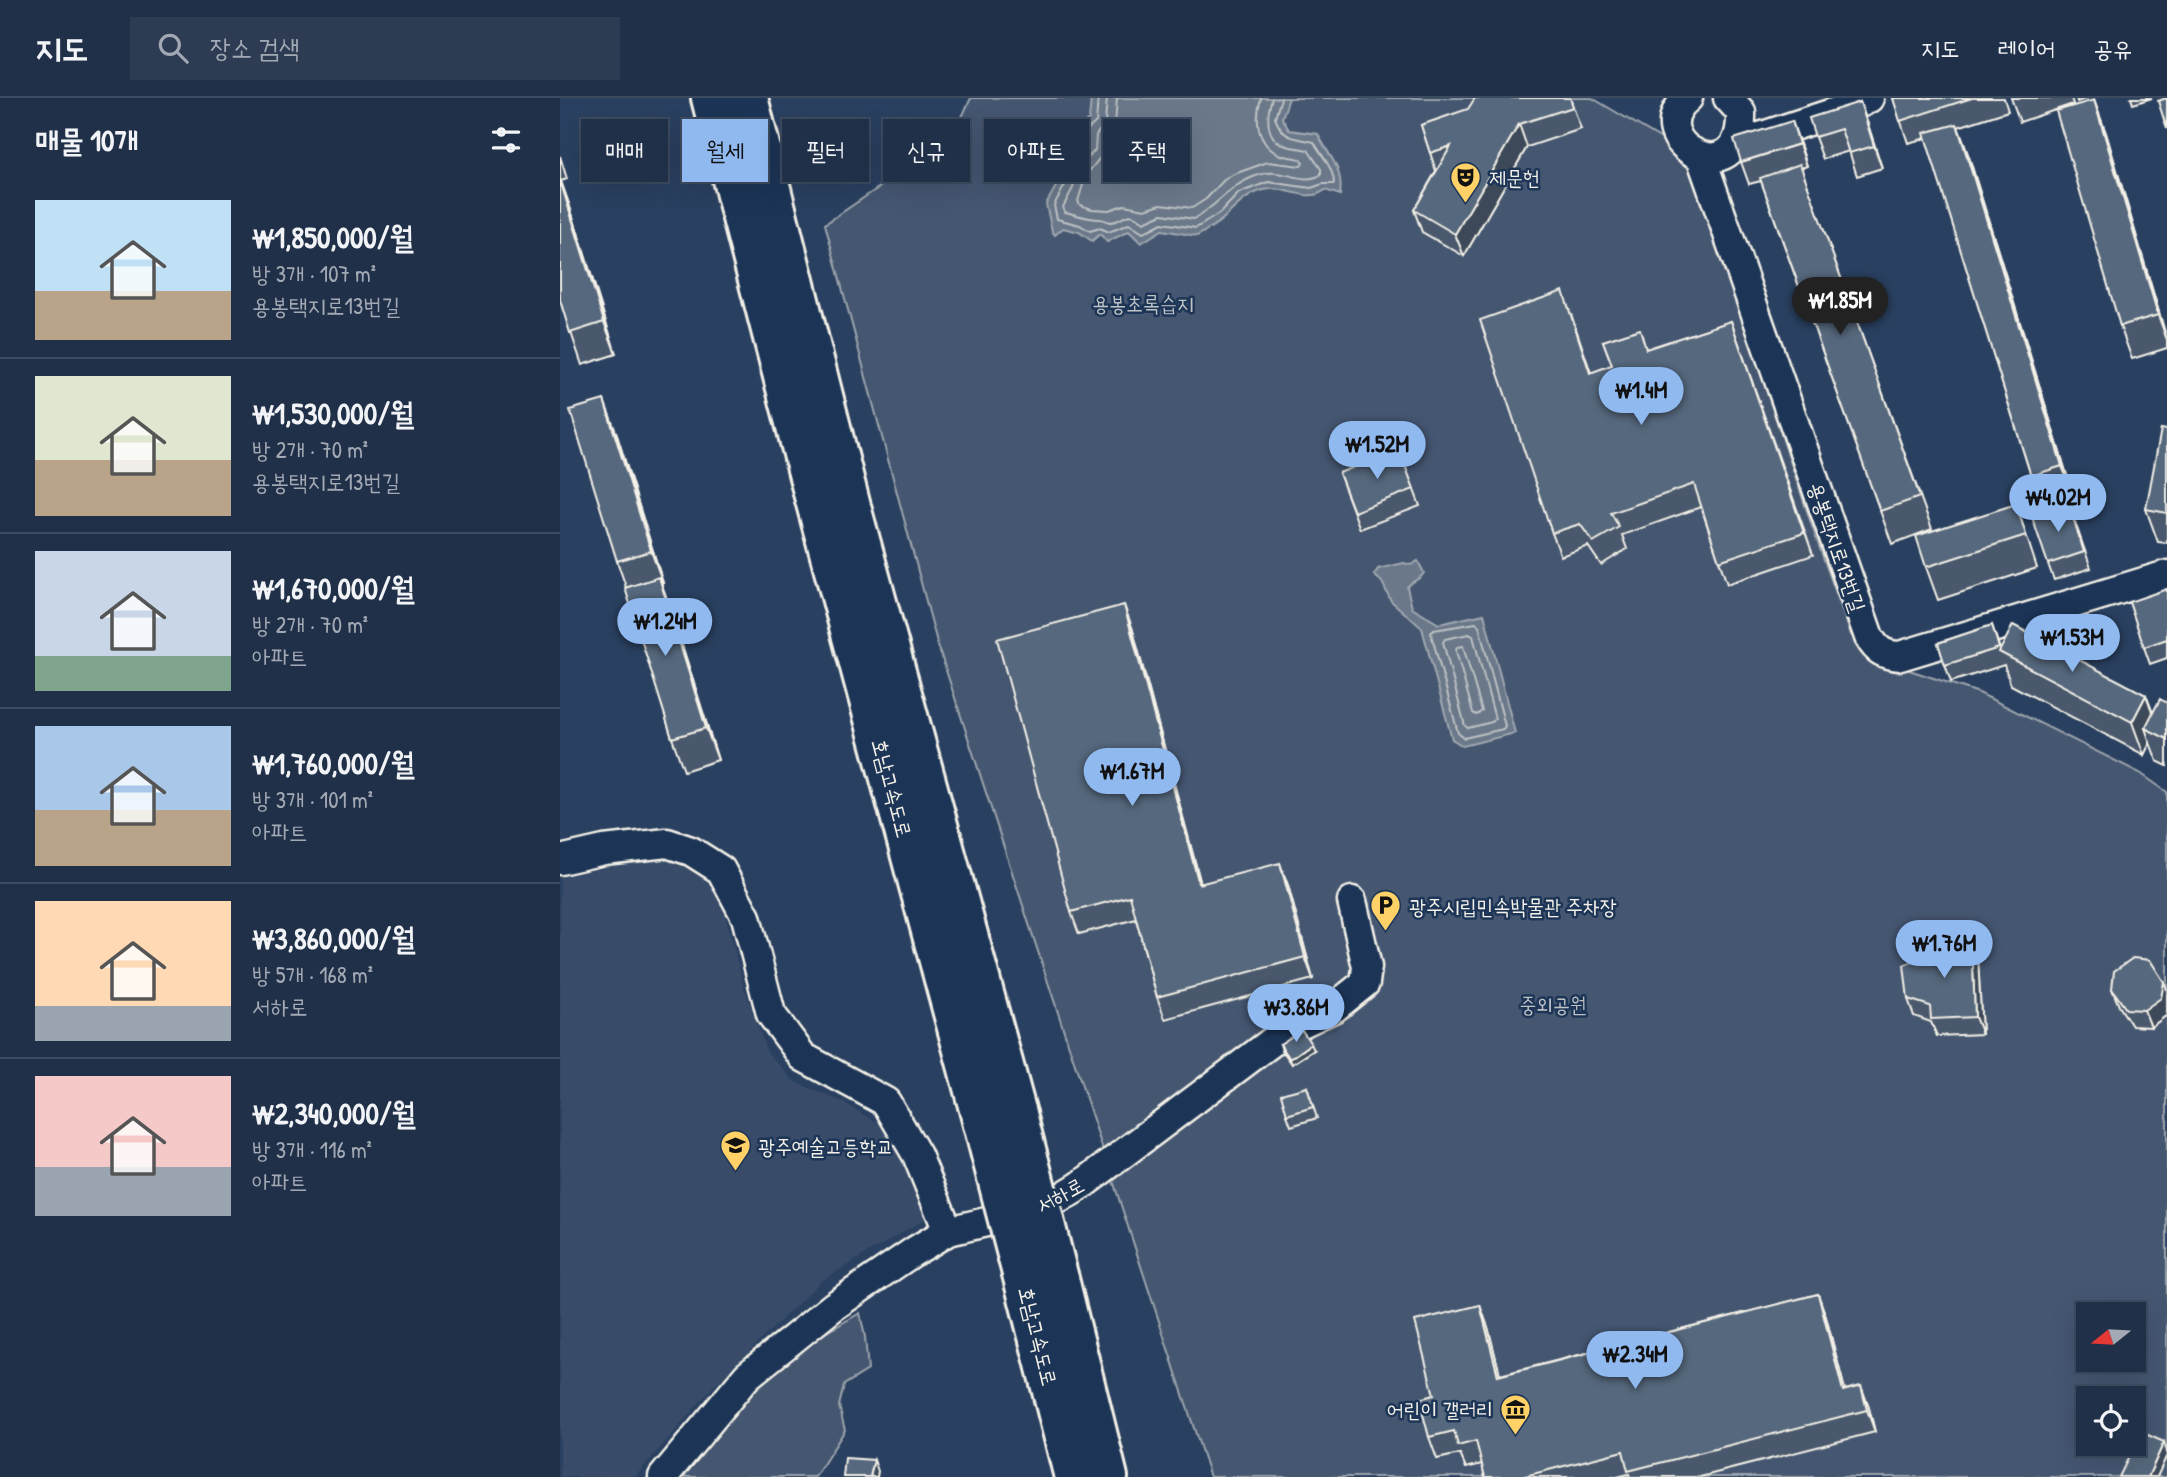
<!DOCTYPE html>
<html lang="ko">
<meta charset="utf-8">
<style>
body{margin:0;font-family:"Patrick Hand","Poor Story",sans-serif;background:#2d3c52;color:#f1f3f6;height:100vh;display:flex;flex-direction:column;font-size:26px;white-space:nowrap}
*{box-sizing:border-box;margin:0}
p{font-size:23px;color:#a2a9b4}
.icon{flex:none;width:38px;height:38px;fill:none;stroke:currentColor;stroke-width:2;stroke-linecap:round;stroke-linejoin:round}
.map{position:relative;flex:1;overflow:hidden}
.sheet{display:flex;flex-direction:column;background:#203048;width:560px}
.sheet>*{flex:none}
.guide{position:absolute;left:21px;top:21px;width:665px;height:63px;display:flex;gap:14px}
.needle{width:46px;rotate:252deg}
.fabs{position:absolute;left:1516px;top:1204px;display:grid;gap:14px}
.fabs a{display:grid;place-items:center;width:70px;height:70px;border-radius:0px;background:#203048;box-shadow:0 7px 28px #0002,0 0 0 2px #3d4b60;font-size:35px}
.price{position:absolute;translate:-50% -60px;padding:0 16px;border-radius:24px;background:#90b9f0;color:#111;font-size:23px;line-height:46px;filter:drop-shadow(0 2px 4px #0008)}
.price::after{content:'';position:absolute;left:50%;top:42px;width:21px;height:16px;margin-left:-10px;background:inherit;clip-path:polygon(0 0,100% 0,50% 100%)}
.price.selected{background:#222;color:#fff}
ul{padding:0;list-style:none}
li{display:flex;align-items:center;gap:21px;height:175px;padding:0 35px}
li+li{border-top:2px solid #3d4b60}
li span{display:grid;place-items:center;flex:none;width:196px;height:140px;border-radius:0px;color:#555}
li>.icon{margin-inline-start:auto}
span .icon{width:84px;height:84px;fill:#fffc;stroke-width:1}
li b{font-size:30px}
h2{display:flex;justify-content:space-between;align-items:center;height:84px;padding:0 35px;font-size:30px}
.chip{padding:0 24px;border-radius:0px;background:#203048;box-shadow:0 7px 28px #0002,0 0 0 2px #3d4b60;font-size:24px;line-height:63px}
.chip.selected{background:#90b9f0;color:#111}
header{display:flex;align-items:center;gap:42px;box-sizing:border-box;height:98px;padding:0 35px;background:#203048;border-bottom:2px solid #3d4b60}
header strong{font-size:33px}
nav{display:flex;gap:38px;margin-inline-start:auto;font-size:24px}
.search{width:490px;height:63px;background:#2d3c52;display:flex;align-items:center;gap:18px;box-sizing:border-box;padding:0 24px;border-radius:0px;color:#a2a9b4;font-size:26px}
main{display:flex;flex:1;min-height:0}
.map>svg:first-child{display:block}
.built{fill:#374c69}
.green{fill:#445771;stroke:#9ca4ac;stroke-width:2;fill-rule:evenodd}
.water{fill:#6a788a;stroke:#a1a8b0;stroke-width:2}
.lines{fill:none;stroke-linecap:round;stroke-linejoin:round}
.shore{stroke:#bdc1c2;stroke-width:2}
.minor-casing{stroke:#f4f1e8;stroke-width:33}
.highway-casing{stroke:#f4f1e8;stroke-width:44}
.minor{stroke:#1d3557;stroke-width:28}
.highway{stroke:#1d3557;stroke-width:38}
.highway-bridge-casing{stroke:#f4f1e8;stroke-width:44;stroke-linecap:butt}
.highway-bridge{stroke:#1d3557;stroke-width:38}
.wall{fill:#4a596c;stroke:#f4f1e8;stroke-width:2}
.shaded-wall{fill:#3c4858;stroke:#f4f1e8;stroke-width:2}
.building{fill:#56677d;stroke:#f4f1e8;stroke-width:2}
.labels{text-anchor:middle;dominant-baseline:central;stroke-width:5;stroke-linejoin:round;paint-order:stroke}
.poi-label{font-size:21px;fill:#f4f1e8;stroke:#1d3557;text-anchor:start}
.park-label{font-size:21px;fill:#bfc3c4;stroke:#1d3557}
.street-label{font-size:21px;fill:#f4f1e8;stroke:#1d3557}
</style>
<header>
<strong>지도</strong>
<div class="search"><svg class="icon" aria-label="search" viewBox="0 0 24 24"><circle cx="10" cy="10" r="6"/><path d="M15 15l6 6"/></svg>장소 검색</div>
<nav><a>지도</a><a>레이어</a><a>공유</a></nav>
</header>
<main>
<section class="sheet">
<h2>매물 10개<svg class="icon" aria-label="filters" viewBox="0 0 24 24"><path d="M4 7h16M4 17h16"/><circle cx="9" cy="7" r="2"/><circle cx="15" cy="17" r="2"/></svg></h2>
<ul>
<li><span style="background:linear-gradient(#bfe0f5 65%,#b9a48a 0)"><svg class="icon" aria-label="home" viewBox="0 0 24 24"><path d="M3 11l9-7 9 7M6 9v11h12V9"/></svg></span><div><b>₩1,850,000/월</b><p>방 3개 · 107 m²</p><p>용봉택지로13번길</p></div></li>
<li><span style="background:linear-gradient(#dfe7d0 60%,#b9a48a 0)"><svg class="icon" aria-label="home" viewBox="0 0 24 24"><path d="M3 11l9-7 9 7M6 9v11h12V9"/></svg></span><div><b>₩1,530,000/월</b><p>방 2개 · 70 m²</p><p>용봉택지로13번길</p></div></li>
<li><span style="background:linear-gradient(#c9d6e8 75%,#7fa58c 0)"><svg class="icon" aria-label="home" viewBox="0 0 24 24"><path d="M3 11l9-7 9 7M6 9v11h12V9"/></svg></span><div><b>₩1,670,000/월</b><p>방 2개 · 70 m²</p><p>아파트</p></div></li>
<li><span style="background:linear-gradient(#a9c7e8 60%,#b9a48a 0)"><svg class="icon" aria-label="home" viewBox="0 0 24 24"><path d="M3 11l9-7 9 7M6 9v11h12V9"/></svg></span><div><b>₩1,760,000/월</b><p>방 3개 · 101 m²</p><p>아파트</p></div></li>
<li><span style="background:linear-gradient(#ffd9b3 75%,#9aa5b1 0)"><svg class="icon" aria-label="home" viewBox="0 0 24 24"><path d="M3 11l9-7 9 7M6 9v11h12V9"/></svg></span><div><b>₩3,860,000/월</b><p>방 5개 · 168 m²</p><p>서하로</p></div></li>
<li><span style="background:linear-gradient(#f6c9c9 65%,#9aa5b1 0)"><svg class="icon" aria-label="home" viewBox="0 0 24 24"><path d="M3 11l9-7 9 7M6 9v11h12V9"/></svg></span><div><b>₩2,340,000/월</b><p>방 3개 · 116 m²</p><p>아파트</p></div></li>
</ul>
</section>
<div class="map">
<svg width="1607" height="1379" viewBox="0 0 1607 1379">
<rect width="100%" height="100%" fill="#2a4060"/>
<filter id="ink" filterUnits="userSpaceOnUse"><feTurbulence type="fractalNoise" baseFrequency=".0143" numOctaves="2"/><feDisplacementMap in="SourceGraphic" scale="14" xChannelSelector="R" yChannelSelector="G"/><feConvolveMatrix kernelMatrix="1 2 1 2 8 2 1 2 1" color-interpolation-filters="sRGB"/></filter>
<g filter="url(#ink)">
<path class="built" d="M103,758l22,6 24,20 14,24 22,84 22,62 28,30 48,20 46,28 41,86 -109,65 -108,106 -78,90h-75v-600z"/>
<path class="green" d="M411,0h621l95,56 128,381 36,100 37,28 91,30 161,80 27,19v685h-957l-272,-831 -113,-422 127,-86zM1528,1216h45v46h-45zM1528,1300h45v46h-45z
M300,1215l5,24 3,33 -24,15 -5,21 6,24 -30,47h-139l77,-96 48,-34z"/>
<path class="water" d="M531,0h198l-7,20 7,12 29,4c11,23 26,34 22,61l-15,-5c-16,13 -36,-2 -54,-1 -20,1 -33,16 -46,28 -8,8 -19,13 -28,19l-35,-6 -21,13 -12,-12 -22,11 -7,-8 -8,7 -13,-9 -16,-4 -8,7 -3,-4 -6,-27 12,-21 4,-21 18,-18 -1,-18 10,-6z
M858,463l6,12c-5,8 -12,7 -17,14l5,21 27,16 45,-10 31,119 -52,13 -11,-7 -30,-111 -31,-27 -9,-19 -8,-7 4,-6 26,-6 7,2z"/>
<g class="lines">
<path class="shore" d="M538,0l-2,24 -10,9v16l-18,19 -3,19 -11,20 3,14 23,6 10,6 10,-3 9,4 20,-8 14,9 19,-10 34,5 23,-14 20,-21 29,-11 43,6 12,-4h11c0,-16 -13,-29 -20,-42 -21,-5 -30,-2 -39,-24l6,-20
M547,0l-2,25 -9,12 -1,15 -18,20 -4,18 -10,19 2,5c13,3 23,7 35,7 4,0 7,3 11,3 16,-2 13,-14 33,0l18,-8 32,5c27,-16 40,-40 73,-46 20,-3 35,12 54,2v-6l-13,-19c-8,-2 -17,-2 -24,-5 -20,-8 -17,-31 -12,-47
M557,0l-2,27 -9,15 -2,13 -18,22 -8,26 2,4 12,4 17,1 15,-5 21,4 16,-5 31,4 14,-9 18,-19 10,-6 34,-12 33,4 2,-3 -3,-4c-7,-2 -15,-2 -22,-5 -22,-11 -23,-36 -17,-56
M916,525l3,3 26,100 -2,3 -39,9 -6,-5 -27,-100 3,-3z
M909,536l4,2 22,83 -3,3 -24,6 -3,-2 -22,-84 2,-3z
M903,548l19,65 -5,4 -4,-2 -17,-62 1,-4z"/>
<defs>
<path id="minor" d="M1128,0c-52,42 56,102 53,14l-13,-14
M1200,39l97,-32 12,-7
M1141,59l168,480c8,14 15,18 31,19l267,-81
M0,762l44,-10 63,-7 24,8 30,19 25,47 25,97 32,43 83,45 31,53 31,76
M103,1379l84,-101 87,-70 79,-54 35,-21 94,-22 38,-23 209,-157 46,-22 30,-24 2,-16 -15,-66"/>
<path id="highway" d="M151,0l102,394 170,632
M188,0l104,413 165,603
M499,1181l49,198
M465,1187l49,192"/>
</defs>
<use href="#minor" class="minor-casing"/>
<use href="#highway" class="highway-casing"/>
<use href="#minor" class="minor"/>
<use href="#highway" class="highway"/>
<defs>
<path id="highway-bridge" d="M457,1016l42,165
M423,1026l42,161"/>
</defs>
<use href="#highway-bridge" class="highway-bridge-casing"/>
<use href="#highway-bridge" class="highway-bridge"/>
</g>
<path class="wall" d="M1010,0l11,31 -54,18 -63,109 -42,-24 -8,-22 22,-39 -15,-46z
M1333,0h111l4,13 -50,16 11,30 105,341 -31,10 -12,-32 -105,-338 -18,5z
M1451,0h60l2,6 -53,18z
M1516,0h12l-11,4z
M1571,0h21l-19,6z
M1534,2l12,33 61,206v9l-35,11 -12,-33z
M1300,4l22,66 -25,8 -8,-25 -26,8 -8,-22z
M1240,46l7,22 -6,2 131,361 -40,15 -131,-363 -12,3 -8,-22z
M0,58l7,23 -6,2 8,23 47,150 -34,11 -22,-65z
M1011,216l20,59 21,-8 -9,-24 44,8 84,-28 82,234 -86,29 -26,-77 -79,28 5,14 -26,16 -13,-19 -27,10 -9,-23z
M1607,332v113l-9,-1 -12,-33z
M56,334l47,151h-2l10,27 47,150 -34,11 -12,-33 -46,-151 -9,-26z
M839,352l21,56 -60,23 -21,-56z
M1456,406l21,64 -99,32 -12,-33z
M1509,407l22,63 -37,12 -6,-16z
M1607,491v69l-17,6 -6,-17z
M1432,527l8,24 146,46 7,18 14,-10v63l-10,-5 -7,-18 -6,12 -133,-70 -7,-20 -53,17 -13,-39z
M572,529l69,257 87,1 25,94 -148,40 -8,-22 -21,-78 -57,15 -8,-22z
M1368,858l50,1 4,77 -45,2 -6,-14 -17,-6 -6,-17z
M1604,884l3,8v25l-16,12 -19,-1 -13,-20 -7,-17z
M720,946l34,6 -22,14 -10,-14z
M747,989l10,31 -26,8 -4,-11z
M1258,1196l8,23 19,73 16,-4 8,22 6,24 -175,45h-70l-1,-3 -12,3h-132l-3,-13 -16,4 -6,-14 -23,5 -8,-22 5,-42 54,-68 12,48z"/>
<path class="shaded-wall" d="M1534,2l12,33 61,207 -9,-25z
M1300,4l8,22 14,44 -8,-22z
M1232,23l8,23 7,22 -8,-22z
M959,26l8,23 -63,109 -9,-22z
M1397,26l12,33 105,341 -12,-32z
M0,81l9,25 47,150 -12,-32z
M44,302l12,32 47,151 -12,-32z
M99,479l12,33 47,150 -12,-32z
M564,507l8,22 75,280 -8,-23z
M1586,597l12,33h-13l5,15 -6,12 -12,-33z
M720,765l8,22 25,94 -8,-22z
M1412,842l6,17 4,77 -7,-17z
M1604,884l3,8v25l-16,12 -7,-17z
M751,946l3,6 -22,14 -2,-5z
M1258,1196l8,23 25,96 -8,-22z
M920,1207l8,22 18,71 -8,-22z
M1301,1288l8,22 6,24 -8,-22z
M1604,1344l3,10v3l-10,22h-9z
M314,1362l4,11 -1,6h-7z"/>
<path class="building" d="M915,0h95l3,9 -54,17 -64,110 -41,-24 37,-64 -21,7 -9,-28 47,-16z
M1333,0h79l-72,23z
M1607,0v31l-9,-28z
M1534,2l64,215 -38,11 -64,-215z
M1300,4l14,44 -25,7 -8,-24 -26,8 -6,-19z
M1232,23l7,23 -58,18 -7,-23z
M1397,26l105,342 -31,10 -107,-343z
M1240,66l120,333 -40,14 -120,-333z
M0,82l44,142 -34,11 -10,-33z
M1003,193l27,82 22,-8 -9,-24 37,-12 6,20 85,-28 73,212 -85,28 -25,-77 -83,29 8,14 -26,15 -13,-18 -28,9 -72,-213z
M44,302l47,151 -34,10 -47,-151z
M1601,331l6,1v83l-21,-4z
M839,352l15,39 -60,23 -15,-39z
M1456,406l10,31 -100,32 -10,-31z
M1509,407l15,47 -36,12 -16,-47z
M99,479l47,151 -34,10 -47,-150z
M1607,491v50l-23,8 -15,-45z
M564,507l75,279 81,-21 25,94 -148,40 -27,-101 -59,16 -74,-273z
M1432,527l7,23 -54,17 -7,-22z
M1453,527l133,70 -14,27 -133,-70z
M1600,601l7,4v36l-22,-11z
M1412,842l3,77 -44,2 -1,-13 -22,-7 -4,-34 24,-9 -1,-14z
M1573,860l17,2 14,22 -3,16 -17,12 -18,-1 -14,-20 2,-18z
M742,932l9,14 -21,15 -10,-15z
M747,989l6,20 -26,8 -6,-21z
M1258,1196l25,97 18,-5 6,24 -239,61 -5,-20 -102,26h-36l-9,-36 -18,5 -4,-15 -25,6 -10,-38 15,-4 -19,-74 65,-16 18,71z
M1581,1334l23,10 -16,35h-29z
M285,1360l29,2 -4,17h-27z"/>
</g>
<defs>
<symbol id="theatre-pin" viewBox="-11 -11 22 30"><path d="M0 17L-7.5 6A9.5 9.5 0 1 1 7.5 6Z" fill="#ffd166" stroke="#1d3557"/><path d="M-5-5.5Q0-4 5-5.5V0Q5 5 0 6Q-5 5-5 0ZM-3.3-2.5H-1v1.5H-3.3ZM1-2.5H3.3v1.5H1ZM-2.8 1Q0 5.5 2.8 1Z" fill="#111"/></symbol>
<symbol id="parking-pin" viewBox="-11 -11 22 30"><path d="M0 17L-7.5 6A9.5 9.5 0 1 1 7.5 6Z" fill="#ffd166" stroke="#1d3557"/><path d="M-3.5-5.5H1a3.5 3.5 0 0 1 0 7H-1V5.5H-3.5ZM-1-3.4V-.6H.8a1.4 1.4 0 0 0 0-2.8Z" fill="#111"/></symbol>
<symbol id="school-pin" viewBox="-11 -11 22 30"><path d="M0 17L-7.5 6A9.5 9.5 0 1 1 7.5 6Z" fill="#ffd166" stroke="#1d3557"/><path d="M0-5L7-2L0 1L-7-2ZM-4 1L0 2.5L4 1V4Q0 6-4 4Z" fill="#111"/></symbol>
<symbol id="museum-pin" viewBox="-11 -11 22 30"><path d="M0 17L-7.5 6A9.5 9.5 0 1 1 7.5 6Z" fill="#ffd166" stroke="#1d3557"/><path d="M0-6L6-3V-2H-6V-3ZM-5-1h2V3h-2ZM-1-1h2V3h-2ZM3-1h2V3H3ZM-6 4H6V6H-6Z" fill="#111"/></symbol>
</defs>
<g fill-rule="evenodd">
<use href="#theatre-pin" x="888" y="62" width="35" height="47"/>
<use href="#parking-pin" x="808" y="790" width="35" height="47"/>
<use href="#school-pin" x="158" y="1030" width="35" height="47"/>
<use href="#museum-pin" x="938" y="1294" width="35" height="47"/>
</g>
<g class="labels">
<g class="poi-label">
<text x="929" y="79">제문헌</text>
<text x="849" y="808">광주시립민속박물관 주차장</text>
<text x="198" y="1048">광주예술고등학교</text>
<text x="933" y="1311" text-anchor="end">어린이 갤러리</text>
</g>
<g class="park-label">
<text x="583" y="205">용봉초록습지</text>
<text x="993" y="906">중외공원</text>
</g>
<g class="street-label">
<text transform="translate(1277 449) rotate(71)">용봉택지로13번길</text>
<text transform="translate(332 690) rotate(75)">호남고속도로</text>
<text transform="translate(500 1097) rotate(-29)">서하로</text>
<text transform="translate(478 1238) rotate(76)">호남고속도로</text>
</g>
</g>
</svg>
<div class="fabs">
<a><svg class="needle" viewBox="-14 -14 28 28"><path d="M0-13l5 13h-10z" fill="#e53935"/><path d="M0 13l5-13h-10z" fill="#a2a9b4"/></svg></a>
<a><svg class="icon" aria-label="locate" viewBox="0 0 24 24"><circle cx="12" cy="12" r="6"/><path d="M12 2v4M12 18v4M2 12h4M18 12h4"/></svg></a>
</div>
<b class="price selected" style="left:1280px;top:239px">₩1.85M</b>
<b class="price" style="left:1081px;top:329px">₩1.4M</b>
<b class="price" style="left:817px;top:383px">₩1.52M</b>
<b class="price" style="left:1498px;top:436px">₩4.02M</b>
<b class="price" style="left:105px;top:560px">₩1.24M</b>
<b class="price" style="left:1512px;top:576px">₩1.53M</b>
<b class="price" style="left:572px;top:710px">₩1.67M</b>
<b class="price" style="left:1384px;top:882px">₩1.76M</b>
<b class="price" style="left:736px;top:946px">₩3.86M</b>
<b class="price" style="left:1075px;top:1293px">₩2.34M</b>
<div class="guide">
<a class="chip">매매</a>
<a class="chip selected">월세</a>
<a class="chip">필터</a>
<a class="chip">신규</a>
<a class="chip">아파트</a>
<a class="chip">주택</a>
</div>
</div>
</main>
